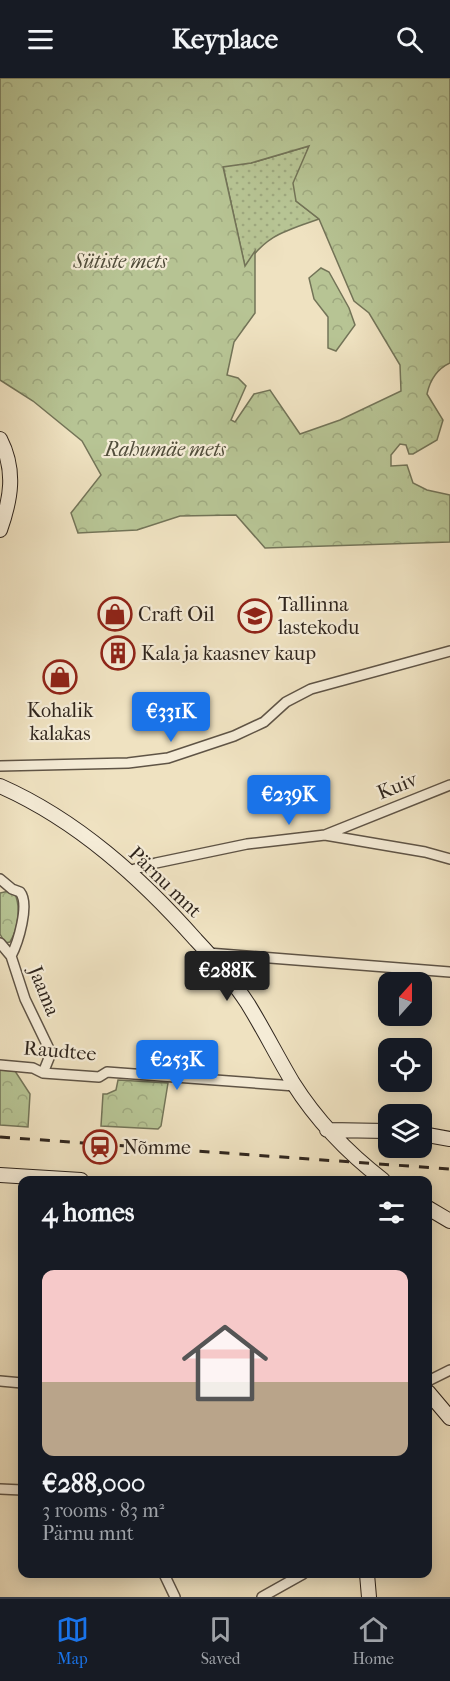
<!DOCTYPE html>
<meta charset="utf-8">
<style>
body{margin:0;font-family:"IM FELL French Canon",serif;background:#20242c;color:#f1f3f6;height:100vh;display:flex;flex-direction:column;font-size:22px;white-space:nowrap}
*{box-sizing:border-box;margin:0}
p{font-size:20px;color:#9ea1a6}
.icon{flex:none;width:33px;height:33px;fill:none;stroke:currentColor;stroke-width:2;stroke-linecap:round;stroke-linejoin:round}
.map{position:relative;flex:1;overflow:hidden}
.side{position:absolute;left:18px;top:1098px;width:414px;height:402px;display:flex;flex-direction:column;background:#171b24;border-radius:12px;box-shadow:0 3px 15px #0003}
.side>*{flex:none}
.needle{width:39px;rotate:21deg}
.buttons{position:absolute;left:378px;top:894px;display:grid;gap:12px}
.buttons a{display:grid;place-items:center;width:54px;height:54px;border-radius:12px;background:#171b24;box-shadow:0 3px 15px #0003;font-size:30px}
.price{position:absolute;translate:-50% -51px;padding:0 14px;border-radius:6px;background:#1a73e8;color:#fff;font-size:20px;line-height:39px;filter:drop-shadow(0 2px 3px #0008)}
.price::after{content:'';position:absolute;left:50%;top:36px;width:18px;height:14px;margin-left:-9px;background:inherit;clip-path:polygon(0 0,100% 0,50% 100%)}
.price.selected{background:#222;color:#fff}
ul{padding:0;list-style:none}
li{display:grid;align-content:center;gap:12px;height:318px;padding:0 24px}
li span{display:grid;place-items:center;height:186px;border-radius:12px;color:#555}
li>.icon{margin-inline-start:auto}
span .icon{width:108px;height:108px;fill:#fffc;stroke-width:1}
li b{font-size:26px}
h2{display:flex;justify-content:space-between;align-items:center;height:72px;padding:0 24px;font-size:26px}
header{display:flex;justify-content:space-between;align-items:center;height:78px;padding:0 24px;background:#171b24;font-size:27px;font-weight:700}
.tab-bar{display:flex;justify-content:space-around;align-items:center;height:84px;border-top:2px solid #363941;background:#171b24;font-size:16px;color:#9ea1a6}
.tab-bar a{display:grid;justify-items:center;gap:3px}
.tab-bar .selected{color:#1a73e8}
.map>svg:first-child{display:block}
.grass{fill:url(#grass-dots);stroke:#737458;stroke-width:1.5}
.forest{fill:url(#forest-crowns);stroke:#737458;stroke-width:1.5;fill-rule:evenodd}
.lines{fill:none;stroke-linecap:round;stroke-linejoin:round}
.street-casing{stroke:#5f5446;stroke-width:12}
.secondary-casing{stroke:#2f251d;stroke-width:16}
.street{stroke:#f5ecd7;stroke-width:9}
.secondary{stroke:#f5ecd7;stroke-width:14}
.rail{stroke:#2f251d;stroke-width:3;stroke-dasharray:10 10;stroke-linecap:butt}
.labels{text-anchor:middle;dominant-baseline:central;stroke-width:4.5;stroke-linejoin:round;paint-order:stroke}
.park-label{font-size:20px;font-style:italic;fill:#514d3b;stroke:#f5ecd7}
.poi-label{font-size:20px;fill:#2f251d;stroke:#f5ecd7;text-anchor:start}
.street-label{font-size:20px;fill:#2f251d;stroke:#f5ecd7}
</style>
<header><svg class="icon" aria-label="menu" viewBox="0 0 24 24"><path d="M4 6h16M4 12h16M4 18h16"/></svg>Keyplace<svg class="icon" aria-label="search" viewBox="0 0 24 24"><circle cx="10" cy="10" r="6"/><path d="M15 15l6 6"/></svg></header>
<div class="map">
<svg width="450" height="1519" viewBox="0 0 450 1519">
<defs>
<pattern id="grass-dots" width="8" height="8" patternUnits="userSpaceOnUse" patternTransform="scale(1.5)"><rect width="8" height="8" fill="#b7c494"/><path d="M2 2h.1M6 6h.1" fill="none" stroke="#9ea87f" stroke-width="1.8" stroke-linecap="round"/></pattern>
<pattern id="forest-crowns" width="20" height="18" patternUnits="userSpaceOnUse" patternTransform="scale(1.5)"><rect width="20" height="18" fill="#b7c494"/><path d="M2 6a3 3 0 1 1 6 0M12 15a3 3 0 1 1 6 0" fill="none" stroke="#9ea87f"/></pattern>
</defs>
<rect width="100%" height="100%" fill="#efe2c1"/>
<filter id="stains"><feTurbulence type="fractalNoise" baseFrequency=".00333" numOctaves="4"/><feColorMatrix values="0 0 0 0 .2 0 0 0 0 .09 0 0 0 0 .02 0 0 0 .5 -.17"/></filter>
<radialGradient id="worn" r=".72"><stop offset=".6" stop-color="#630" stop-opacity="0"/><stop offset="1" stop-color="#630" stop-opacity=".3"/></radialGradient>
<path class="grass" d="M309,68l-6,17 -7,38 23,18c-34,12 -54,16 -74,48l-22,-101 28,-3z"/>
<path class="forest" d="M0,0h450v285c-13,6 -20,17 -23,31l16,26 -6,20 -24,14h-4l-3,-9 -6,-1 -9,11v11l16,-1 6,18 14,7 23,5v47l-185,6 -29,-33 -56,1 -43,14 -59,3 -7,-20 30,-38 -19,-34 -49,-40 -33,-21zM309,68l-16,37 3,18 23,18 35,82 15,12 31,52 1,26 -61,29 -40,14 -30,-44 -16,4 -19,28 -4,-2 15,-34 -8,-8 -11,-3 7,-33 21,-29v-62l-10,15 -22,-99 28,-4z
M321,190l8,4 20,36 6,17 -19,26 -8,-3v-31l-14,-18 -5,-21z
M9,813l6,3c6,14 3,35 -5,48l-5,1 -5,-9v-41z
M0,992l15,1 15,23 -2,33 -28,-2z
M118,1002l50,3 -7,43 -3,3 -57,-3 2,-32h4l9,-4z"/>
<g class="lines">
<defs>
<path id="street" d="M0,688l128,-3 40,-5 66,-22 30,-14 22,-20 25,-13 139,-38
M325,757l125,-50
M128,793l28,-8 91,-19 78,-9 100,17 25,7
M0,801l12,10 8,3c10,12 -2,51 -9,64
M0,865l11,13 14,43 26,54 -8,20
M208,875l242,19
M0,987l33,3 10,5 56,4 8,-5 188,14
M0,1303l22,2
M428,1303l22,-11
M0,1411l22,1
M164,1496l11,23
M262,1519l41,-23"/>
<path id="secondary" d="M0,361c16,31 11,60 0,91
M0,708c77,34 141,92 196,154 19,20 37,41 52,64 16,26 30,54 45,79 24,38 55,70 90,97
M327,1052l61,1
M422,1056l28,5
M0,1097l81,5
M428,1130l22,13
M428,1314l22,26
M367,1496l2,23"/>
</defs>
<use href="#street" class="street-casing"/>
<use href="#secondary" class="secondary-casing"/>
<use href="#street" class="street"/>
<use href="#secondary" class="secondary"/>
<path class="rail" d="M0,1059l450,32"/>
</g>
<defs>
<symbol id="shop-ring" viewBox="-11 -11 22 22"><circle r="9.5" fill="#f5ecd7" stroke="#8f2418" stroke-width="1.5"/><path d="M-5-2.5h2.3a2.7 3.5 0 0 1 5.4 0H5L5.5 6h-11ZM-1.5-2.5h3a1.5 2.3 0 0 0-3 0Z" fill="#8f2418"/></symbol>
<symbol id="school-ring" viewBox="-11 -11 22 22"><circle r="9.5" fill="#f5ecd7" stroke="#8f2418" stroke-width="1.5"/><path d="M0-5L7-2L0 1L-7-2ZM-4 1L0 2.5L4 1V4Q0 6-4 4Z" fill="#8f2418"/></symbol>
<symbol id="building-ring" viewBox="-11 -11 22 22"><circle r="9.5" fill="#f5ecd7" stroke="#8f2418" stroke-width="1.5"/><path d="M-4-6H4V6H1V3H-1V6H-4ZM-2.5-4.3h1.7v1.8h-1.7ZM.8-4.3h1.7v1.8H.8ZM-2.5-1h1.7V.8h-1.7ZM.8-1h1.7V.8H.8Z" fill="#8f2418"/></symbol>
<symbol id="station-ring" viewBox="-11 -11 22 22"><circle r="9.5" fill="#f5ecd7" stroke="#8f2418" stroke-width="1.5"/><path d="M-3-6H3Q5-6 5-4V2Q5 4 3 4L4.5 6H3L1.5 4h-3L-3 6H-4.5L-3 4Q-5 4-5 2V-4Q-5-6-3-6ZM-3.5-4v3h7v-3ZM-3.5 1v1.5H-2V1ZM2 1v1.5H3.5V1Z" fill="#8f2418"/></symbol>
</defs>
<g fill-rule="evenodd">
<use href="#shop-ring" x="96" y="517" width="38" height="38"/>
<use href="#school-ring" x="236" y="519" width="38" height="38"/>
<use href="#building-ring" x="99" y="556" width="38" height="38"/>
<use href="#shop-ring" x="41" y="580" width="38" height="38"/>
<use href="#station-ring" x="81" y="1050" width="38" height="38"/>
</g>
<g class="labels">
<g class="park-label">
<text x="120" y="183">Sütiste mets</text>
<text x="165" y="371">Rahumäe mets</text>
</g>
<g class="poi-label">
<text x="278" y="526">Tallinna<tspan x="278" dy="23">lastekodu</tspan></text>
<text x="138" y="536">Craft Oil</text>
<text x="141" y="575">Kala ja kaasnev kaup</text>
<text x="60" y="632" text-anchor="middle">Kohalik<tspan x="60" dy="23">kalakas</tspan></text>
<text x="123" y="1069">Nõmme</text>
</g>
<g class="street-label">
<text transform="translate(397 708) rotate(-22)">Kuiv</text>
<text transform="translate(165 804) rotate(44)">Pärnu mnt</text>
<text transform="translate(44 913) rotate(68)">Jaama</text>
<text transform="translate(60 973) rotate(5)">Raudtee</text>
</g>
</g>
<rect width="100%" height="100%" filter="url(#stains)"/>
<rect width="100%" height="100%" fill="url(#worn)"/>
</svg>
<div class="buttons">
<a><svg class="needle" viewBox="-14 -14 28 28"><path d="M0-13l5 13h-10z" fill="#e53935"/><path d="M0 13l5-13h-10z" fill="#9ea1a6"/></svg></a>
<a><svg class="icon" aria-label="locate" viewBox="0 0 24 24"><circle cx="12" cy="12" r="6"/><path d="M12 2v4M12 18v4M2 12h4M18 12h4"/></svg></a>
<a><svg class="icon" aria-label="layers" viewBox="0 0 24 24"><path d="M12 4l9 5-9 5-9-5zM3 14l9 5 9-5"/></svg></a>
</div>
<b class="price" style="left:171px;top:665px">€331K</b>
<b class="price" style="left:289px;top:748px">€239K</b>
<b class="price selected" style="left:227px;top:924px">€288K</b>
<b class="price" style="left:177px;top:1013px">€253K</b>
<section class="side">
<h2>4 homes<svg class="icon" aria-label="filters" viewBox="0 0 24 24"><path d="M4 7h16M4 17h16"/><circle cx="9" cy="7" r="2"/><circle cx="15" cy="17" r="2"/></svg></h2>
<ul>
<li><span style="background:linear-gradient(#f6c9c9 60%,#b9a48a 0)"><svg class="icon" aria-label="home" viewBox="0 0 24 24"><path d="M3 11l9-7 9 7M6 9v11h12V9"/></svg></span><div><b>€288,000</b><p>3 rooms · 83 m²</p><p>Pärnu mnt</p></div></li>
</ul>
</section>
</div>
<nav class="tab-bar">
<a class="selected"><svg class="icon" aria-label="map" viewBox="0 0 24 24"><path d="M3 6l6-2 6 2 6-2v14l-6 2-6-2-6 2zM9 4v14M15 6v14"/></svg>Map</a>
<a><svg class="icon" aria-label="saved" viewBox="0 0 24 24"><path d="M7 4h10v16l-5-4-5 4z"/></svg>Saved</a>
<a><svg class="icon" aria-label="home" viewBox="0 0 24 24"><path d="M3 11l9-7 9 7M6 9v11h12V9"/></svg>Home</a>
</nav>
